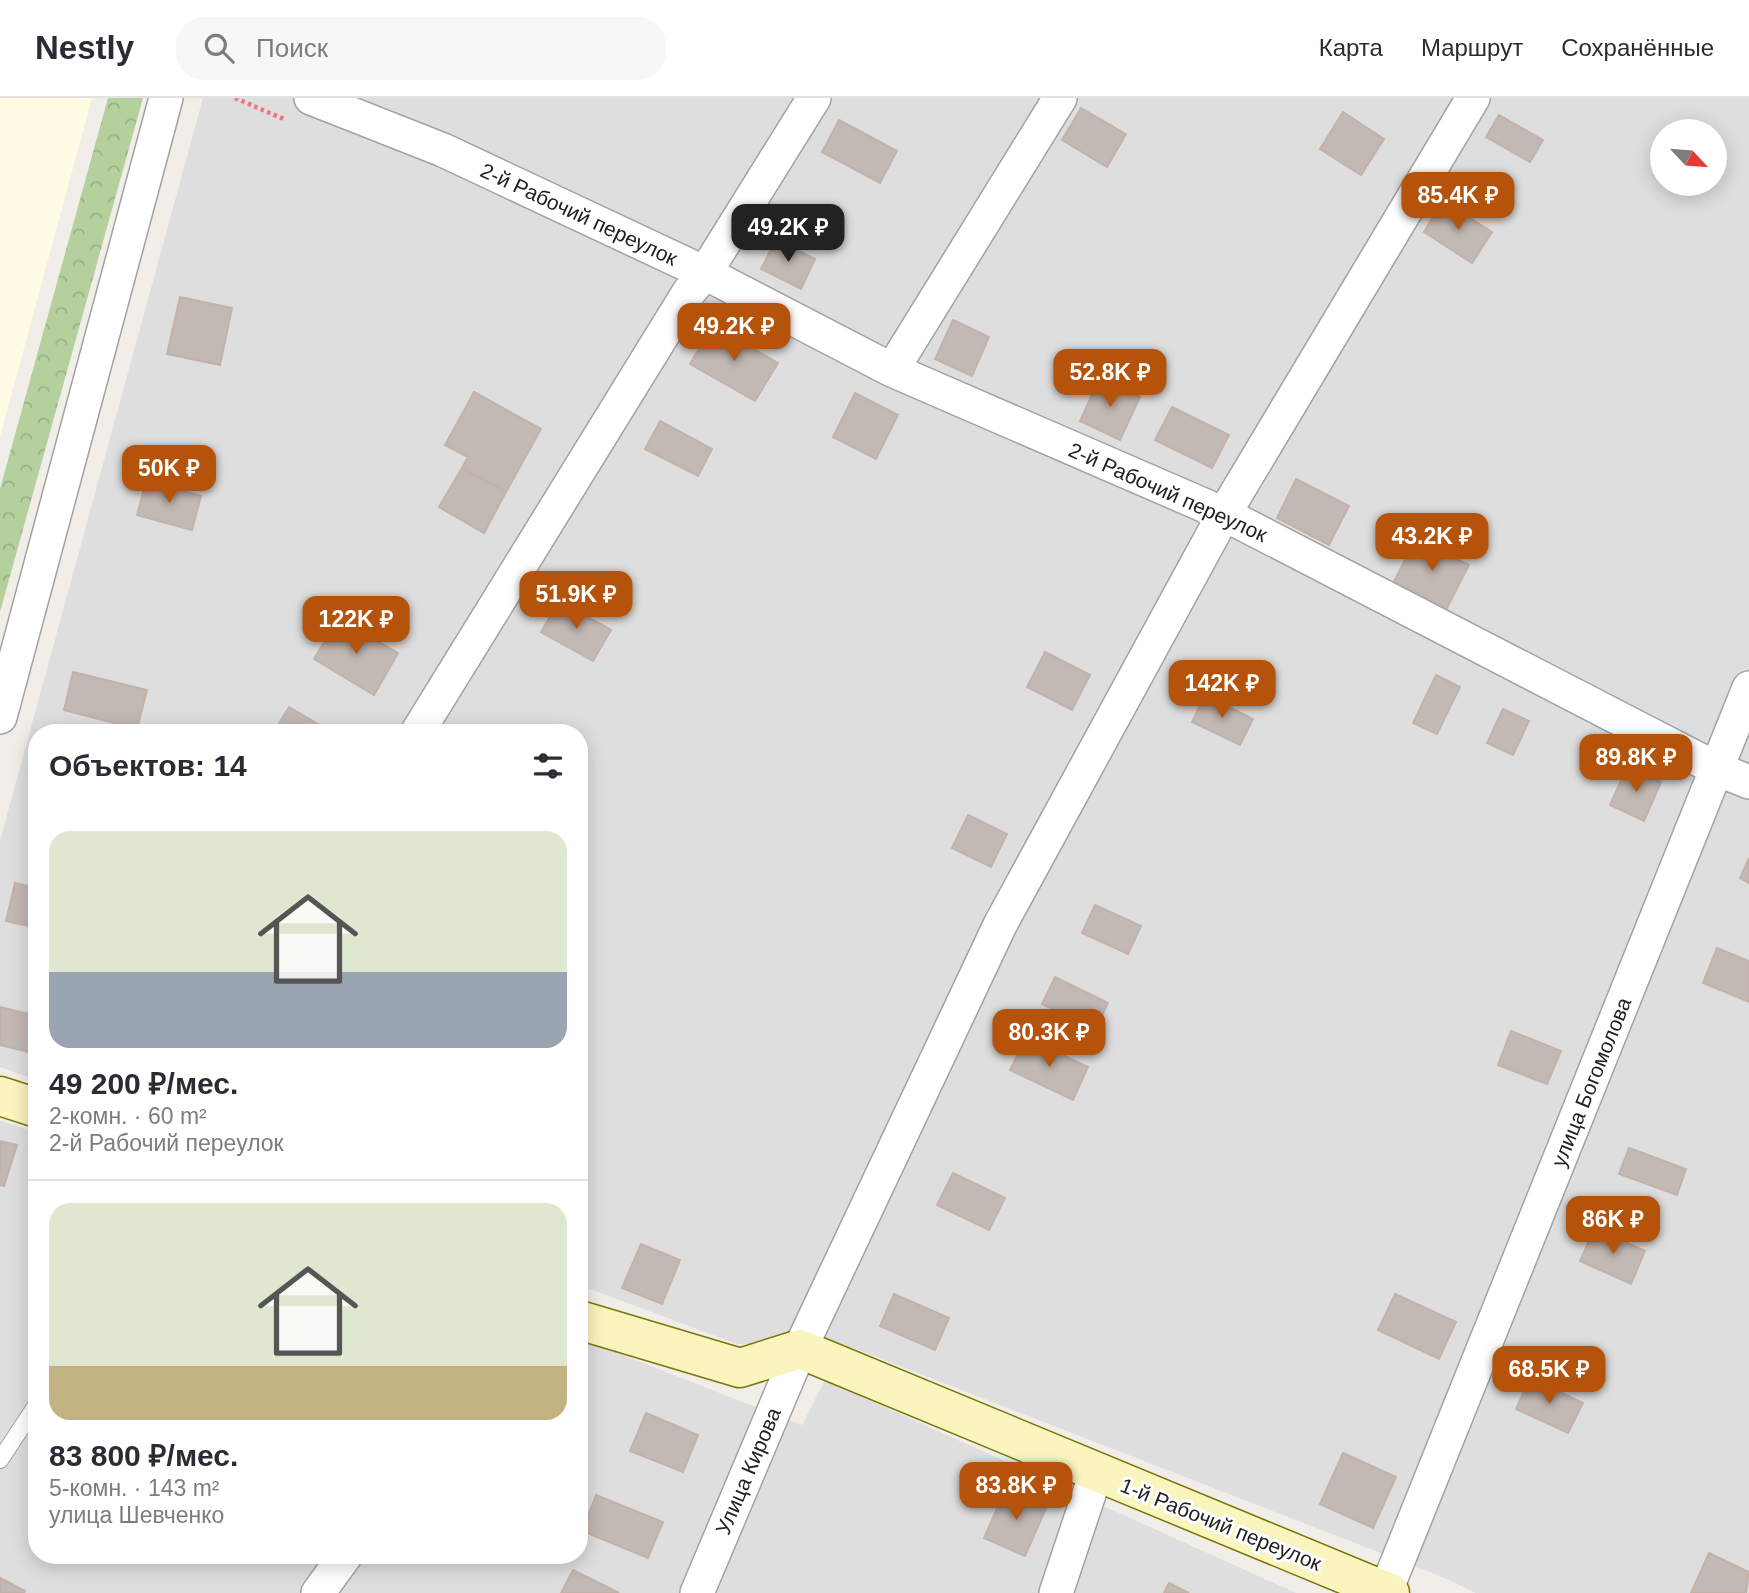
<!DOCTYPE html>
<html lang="ru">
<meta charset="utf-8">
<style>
body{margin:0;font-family:Helvetica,sans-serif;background:#f7f7f7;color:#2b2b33;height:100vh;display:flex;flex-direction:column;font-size:26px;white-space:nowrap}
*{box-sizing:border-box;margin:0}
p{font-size:23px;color:#7c7c81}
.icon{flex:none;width:38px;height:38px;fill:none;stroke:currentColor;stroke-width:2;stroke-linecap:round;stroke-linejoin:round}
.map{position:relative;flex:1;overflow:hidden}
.sheet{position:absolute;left:28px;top:626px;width:560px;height:840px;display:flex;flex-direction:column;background:#fff;border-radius:28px;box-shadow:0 4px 18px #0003}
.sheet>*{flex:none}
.needle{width:46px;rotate:116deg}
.fabs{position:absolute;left:1650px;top:21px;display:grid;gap:14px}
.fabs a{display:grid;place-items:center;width:77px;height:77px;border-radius:50%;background:#fff;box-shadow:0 4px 18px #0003;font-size:35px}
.price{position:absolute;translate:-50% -60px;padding:0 16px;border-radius:14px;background:#b45309;color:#fff;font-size:23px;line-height:46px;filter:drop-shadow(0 2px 4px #0008)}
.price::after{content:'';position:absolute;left:50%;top:42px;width:21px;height:16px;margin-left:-10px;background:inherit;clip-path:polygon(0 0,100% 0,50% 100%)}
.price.on{background:#222;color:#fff}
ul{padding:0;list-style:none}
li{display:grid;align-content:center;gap:14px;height:371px;padding:0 21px}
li+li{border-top:2px solid #e1e1e2}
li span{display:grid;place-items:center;height:217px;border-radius:21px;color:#555}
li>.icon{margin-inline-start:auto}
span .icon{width:126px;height:126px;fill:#fffc;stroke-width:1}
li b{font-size:30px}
h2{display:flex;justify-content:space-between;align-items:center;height:84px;padding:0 21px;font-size:30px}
header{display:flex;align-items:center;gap:42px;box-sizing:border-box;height:98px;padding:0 35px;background:#fff;border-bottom:2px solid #e1e1e2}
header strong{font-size:33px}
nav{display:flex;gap:38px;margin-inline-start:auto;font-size:24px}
.search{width:490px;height:63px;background:#f7f7f7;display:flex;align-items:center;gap:18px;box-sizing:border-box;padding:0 24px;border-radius:28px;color:#7c7c81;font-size:26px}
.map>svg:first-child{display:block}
.residential{fill:#dfdede;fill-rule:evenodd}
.education{fill:#fffbe4}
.forest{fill:url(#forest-crowns)}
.building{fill:#c2b8b4;stroke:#c3b2aa;stroke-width:2}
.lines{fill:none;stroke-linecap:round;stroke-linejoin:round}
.lane-casing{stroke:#a2a2a2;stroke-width:18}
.street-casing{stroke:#a2a2a2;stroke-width:36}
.secondary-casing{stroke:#7b7605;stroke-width:41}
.path{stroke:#f97177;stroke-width:4.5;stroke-dasharray:3.5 3.5;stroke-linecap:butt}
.lane{stroke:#fff;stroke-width:16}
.street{stroke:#fff;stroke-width:33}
.secondary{stroke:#faf4be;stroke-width:38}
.labels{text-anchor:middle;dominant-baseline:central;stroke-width:6;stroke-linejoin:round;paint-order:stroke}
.street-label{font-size:21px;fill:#212121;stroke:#fff}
</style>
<header>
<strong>Nestly</strong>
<div class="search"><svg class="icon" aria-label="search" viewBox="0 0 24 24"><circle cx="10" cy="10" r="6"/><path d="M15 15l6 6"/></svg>Поиск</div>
<nav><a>Карта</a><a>Маршрут</a><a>Сохранённые</a></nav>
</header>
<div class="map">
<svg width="1749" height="1495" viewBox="0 0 1749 1495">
<defs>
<pattern id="forest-crowns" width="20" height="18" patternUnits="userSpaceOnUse" patternTransform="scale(1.75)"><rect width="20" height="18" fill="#b4d09d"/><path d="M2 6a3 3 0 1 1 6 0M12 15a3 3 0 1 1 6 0" fill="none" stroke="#9ab287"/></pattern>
</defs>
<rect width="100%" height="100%" fill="#f1ede8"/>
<path class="residential" d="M203,0h1546v1495h-273l-36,-17 -589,-229 -114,-3 -158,-59v-552h-542v347l-37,-13v-226zM1662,33h53v53h-53z
M0,1023l37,11v424h542v-218l223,87 23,-45 471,213h-1296z"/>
<path class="education" d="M0,0h92l-92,339z"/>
<path class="forest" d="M108,0h35l-143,514v-123z"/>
<path class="building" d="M1081,10l45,26 -19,33 -45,-27z
M1343,14l41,27 -23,36 -41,-26z
M1499,17l44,25 -13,22 -44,-25z
M839,22l58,31 -17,32 -58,-31z
M1443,103l49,31 -20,31 -48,-31z
M776,141l39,20 -14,30 -40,-20z
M180,199l52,11 -12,57 -53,-11z
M953,222l36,17 -17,39 -37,-17z
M713,227l65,38 -23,38 -65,-37z
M1100,279l40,20 -20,43 -40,-19z
M474,294l67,37 -35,63 -44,-24 6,-11 -23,-12z
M855,295l43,22 -22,44 -43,-22z
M1172,309l57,28 -17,33 -57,-28z
M660,323l52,28 -14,27 -53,-27z
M462,370l44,24 -22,41 -45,-26z
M1296,381l53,27 -20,39 -52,-27z
M146,383l55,15 -9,34 -55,-15z
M1416,441l53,26 -22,43 -53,-27z
M559,503l52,29 -18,31 -52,-29z
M339,520l59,35 -24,42 -60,-36z
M1045,554l45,23 -18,35 -45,-23z
M73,574l74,18 -10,39 -73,-19z
M1436,577l24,12 -23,47 -24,-11z
M1205,597l48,24 -13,26 -48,-23z
M289,609l44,26h-60z
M1503,611l26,12 -16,34 -26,-12z
M1627,669l34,15 -17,39 -34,-16z
M968,717l39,19 -16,33 -39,-19z
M1749,760v25l-9,-5z
M15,785l22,5v40l-31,-7z
M1095,807l46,21 -13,28 -46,-21z
M1717,850l32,13v41l-46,-19z
M1055,879l53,26 -13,27 -53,-26z
M0,909l37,9v38l-37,-9z
M1511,933l50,20 -14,33 -49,-19z
M1026,940l62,29 -15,33 -63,-30z
M0,1043l17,4 -13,41 -4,-1z
M1629,1050l57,21 -9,26 -58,-21z
M953,1075l52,25 -16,32 -52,-25z
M1595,1130l50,23 -14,33 -51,-23z
M641,1146l39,16 -18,44 -40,-16z
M894,1196l55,24 -14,32 -55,-24z
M1395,1196l61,28 -17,37 -61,-29z
M1530,1280l53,25 -15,30 -52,-24z
M646,1315l52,22 -15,37 -53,-21z
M1343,1355l53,24 -23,51 -53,-24z
M1006,1390l41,18 -22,50 -41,-18z
M596,1397l67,27 -15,36 -66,-27z
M1709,1455l40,19 -3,21h-55z
M573,1472l46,23h-58z
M0,1480l25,13 -1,2h-24z
M1169,1485l20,10h-25z"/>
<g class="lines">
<defs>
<path id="lane" d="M0,1362l37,-56"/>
<path id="street" d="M311,0l132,52 262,123 187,97 332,144 493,255 32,13
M892,272l168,-272
M0,619l166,-619
M417,635l272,-441 16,-19 109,-175
M318,1495l27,-37
M697,1495l103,-244 200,-424 224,-411 249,-416
M1056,1495l40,-120
M1385,1495l364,-905"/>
<path id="secondary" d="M0,998l37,12
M579,1222l161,48 60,-19 590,244"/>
</defs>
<use href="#lane" class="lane-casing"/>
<use href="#street" class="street-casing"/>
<use href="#secondary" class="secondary-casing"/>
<path class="path" d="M235,0l51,22"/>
<use href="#lane" class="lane"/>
<use href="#street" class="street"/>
<use href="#secondary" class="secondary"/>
</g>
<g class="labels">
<g class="street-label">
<text transform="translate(579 116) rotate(25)">2-й Рабочий переулок</text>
<text transform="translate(1168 394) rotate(24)">2-й Рабочий переулок</text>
<text transform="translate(1591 984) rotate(-68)">улица Богомолова</text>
<text transform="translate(748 1373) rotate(-67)">Улица Кирова</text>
<text transform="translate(1221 1426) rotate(22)">1-й Рабочий переулок</text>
</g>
</g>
</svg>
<div class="fabs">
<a><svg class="needle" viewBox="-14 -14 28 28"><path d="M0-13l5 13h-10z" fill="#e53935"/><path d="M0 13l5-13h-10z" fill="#7c7c81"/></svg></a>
</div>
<b class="price" style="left:1458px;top:134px">85.4K ₽</b>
<b class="price on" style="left:788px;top:166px">49.2K ₽</b>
<b class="price" style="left:734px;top:265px">49.2K ₽</b>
<b class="price" style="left:1110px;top:311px">52.8K ₽</b>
<b class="price" style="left:169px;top:407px">50K ₽</b>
<b class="price" style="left:1432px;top:475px">43.2K ₽</b>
<b class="price" style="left:576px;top:533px">51.9K ₽</b>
<b class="price" style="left:356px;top:558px">122K ₽</b>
<b class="price" style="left:1222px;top:622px">142K ₽</b>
<b class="price" style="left:1636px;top:696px">89.8K ₽</b>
<b class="price" style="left:1049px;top:971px">80.3K ₽</b>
<b class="price" style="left:1613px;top:1158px">86K ₽</b>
<b class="price" style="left:1549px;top:1308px">68.5K ₽</b>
<b class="price" style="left:1016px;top:1424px">83.8K ₽</b>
<section class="sheet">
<h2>Объектов: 14<svg class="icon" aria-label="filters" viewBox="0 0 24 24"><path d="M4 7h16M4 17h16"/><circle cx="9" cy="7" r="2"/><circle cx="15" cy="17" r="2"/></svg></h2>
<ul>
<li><span style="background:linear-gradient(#dfe7d0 65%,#9aa5b1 0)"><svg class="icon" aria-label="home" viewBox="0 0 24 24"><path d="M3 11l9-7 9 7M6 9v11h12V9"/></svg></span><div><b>49 200 ₽/мес.</b><p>2-комн. · 60 m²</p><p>2-й Рабочий переулок</p></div></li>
<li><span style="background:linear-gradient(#dfe7d0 75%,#c2b280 0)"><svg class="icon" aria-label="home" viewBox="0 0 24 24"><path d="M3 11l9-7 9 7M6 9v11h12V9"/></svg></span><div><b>83 800 ₽/мес.</b><p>5-комн. · 143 m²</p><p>улица Шевченко</p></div></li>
</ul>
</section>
</div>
